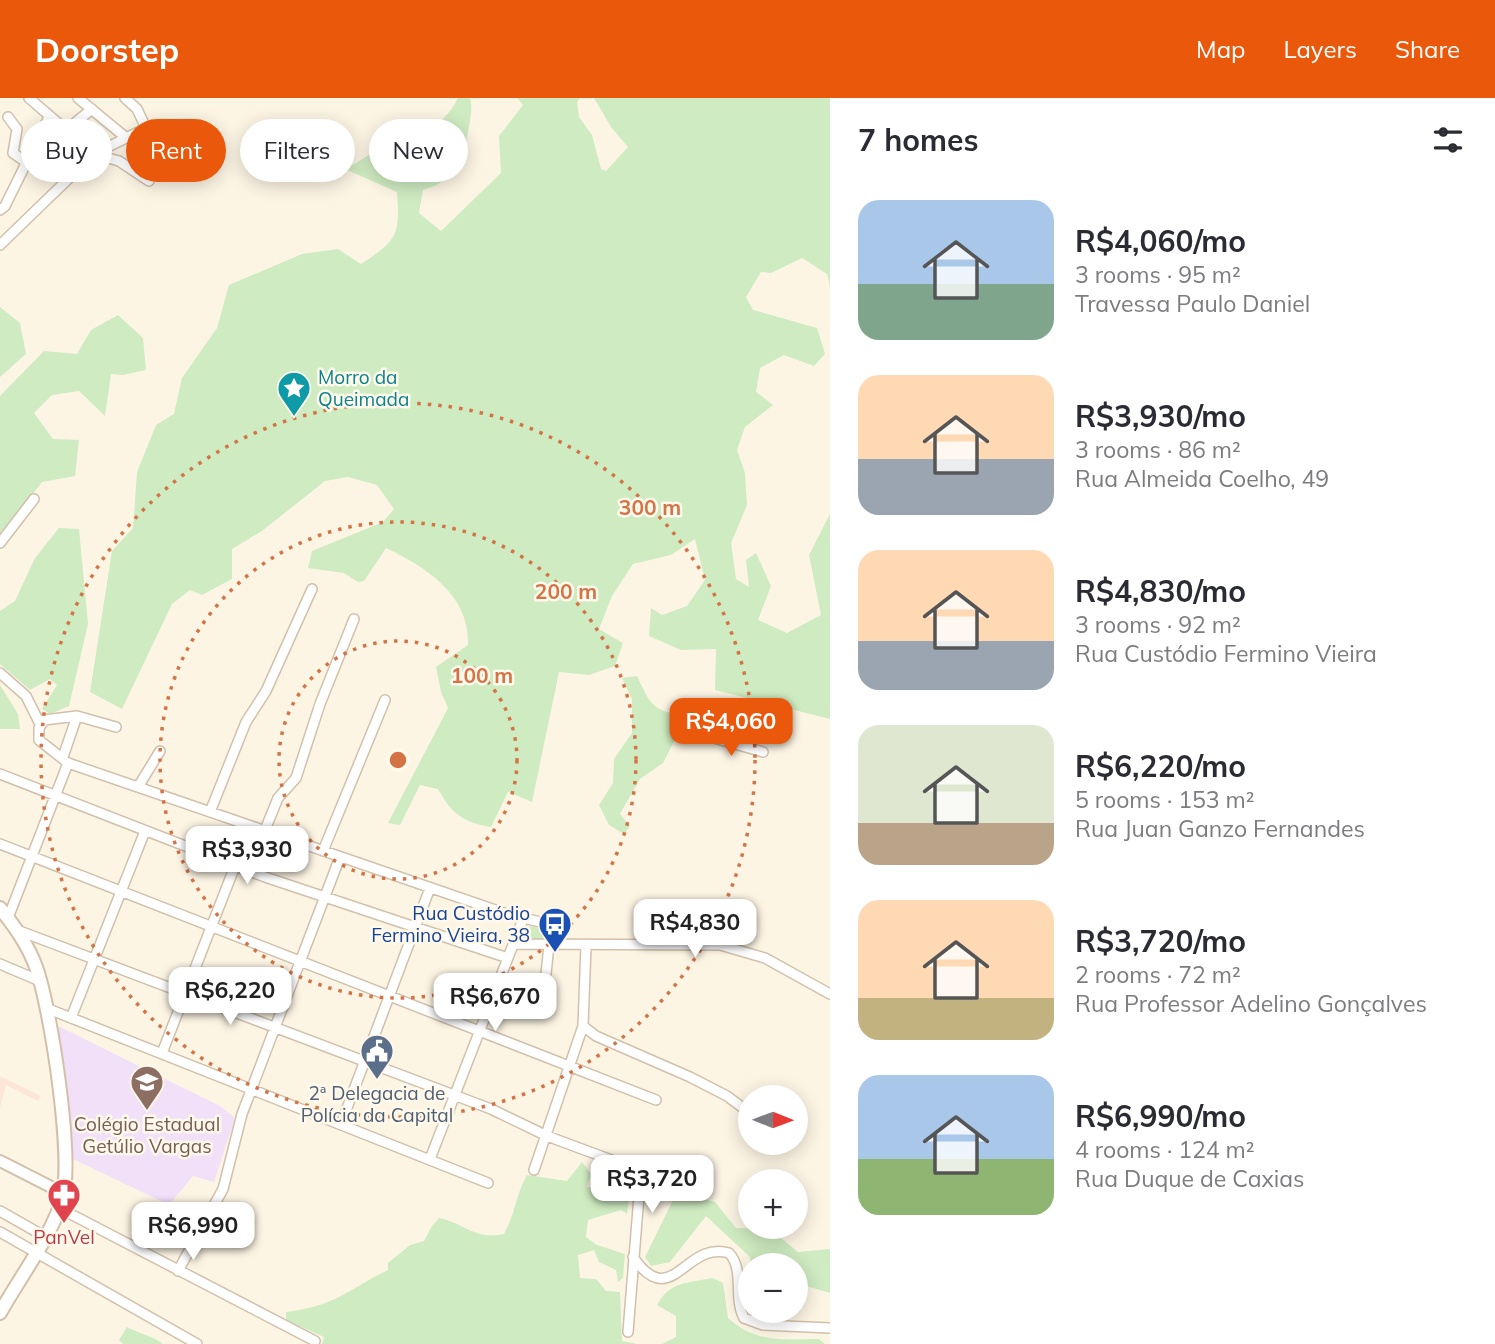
<!DOCTYPE html>
<meta charset="utf-8">
<style>
body{margin:0;font-family:Mulish,sans-serif;background:#f7f7f7;color:#2b2b33;height:100vh;display:flex;flex-direction:column;font-size:26px;white-space:nowrap}
*{box-sizing:border-box;margin:0}
p{font-size:23px;color:#7c7c81}
.icon{flex:none;width:38px;height:38px;fill:none;stroke:currentColor;stroke-width:2;stroke-linecap:round;stroke-linejoin:round}
.map{position:relative;flex:1;overflow:hidden}
.drawer{display:flex;flex-direction:column;background:#fff;width:665px}
.drawer>*{flex:none}
.hud{position:absolute;left:21px;top:21px;width:665px;height:63px;display:flex;gap:14px}
.needle{width:46px;rotate:91deg}
.fabs{position:absolute;left:738px;top:987px;display:grid;gap:14px}
.fabs a{display:grid;place-items:center;width:70px;height:70px;border-radius:50%;background:#fff;box-shadow:0 4px 18px #0003;font-size:35px}
.price{position:absolute;translate:-50% -60px;padding:0 16px;border-radius:14px;background:#fff;color:#222;font-size:23px;line-height:46px;filter:drop-shadow(0 2px 4px #0008)}
.price::after{content:'';position:absolute;left:50%;top:42px;width:21px;height:16px;margin-left:-10px;background:inherit;clip-path:polygon(0 0,100% 0,50% 100%)}
.price.active{background:#ea580c;color:#fff}
ul{padding:0;list-style:none}
li{display:flex;align-items:center;gap:21px;height:175px;padding:0 28px}
li span{display:grid;place-items:center;flex:none;width:196px;height:140px;border-radius:21px;color:#555}
li>.icon{margin-inline-start:auto}
span .icon{width:84px;height:84px;fill:#fffc;stroke-width:1}
li b{font-size:30px}
h2{display:flex;justify-content:space-between;align-items:center;height:84px;padding:0 28px;font-size:30px}
.chip{padding:0 24px;border-radius:32px;background:#fff;box-shadow:0 4px 18px #0003;font-size:24px;line-height:63px}
.chip.active{background:#ea580c;color:#fff}
header{display:flex;align-items:center;gap:42px;box-sizing:border-box;height:98px;padding:0 35px;background:#ea580c;color:#fff}
header strong{font-size:33px}
nav{display:flex;gap:38px;margin-inline-start:auto;font-size:24px}
main{display:flex;flex:1;min-height:0}
.map>svg:first-child{display:block}
.commercial{fill:#fee6d7}
.education{fill:#f2e0f9}
.green{fill:#cfebc1}
.lines{fill:none;stroke-linecap:round;stroke-linejoin:round}
.minor-casing{stroke:#d1c0ac;stroke-width:12}
.tertiary-casing{stroke:#d1c0ac;stroke-width:14}
.secondary-casing{stroke:#d4c0aa;stroke-width:16}
.minor{stroke:#fff;stroke-width:9}
.tertiary{stroke:#fff;stroke-width:10}
.secondary{stroke:#fff;stroke-width:12}
.ring{fill:none;stroke:#d47346;stroke-width:3.5;stroke-dasharray:3.5 7}
.labels{text-anchor:middle;dominant-baseline:central;stroke-width:5;stroke-linejoin:round;paint-order:stroke}
.culture-label{font-size:19px;fill:#0d838f;stroke:#fff9eb;text-anchor:start}
.transit-label{font-size:19px;fill:#164399;stroke:#fff9eb;text-anchor:end}
.service-label{font-size:19px;fill:#4e5e75;stroke:#fff9eb}
.education-label{font-size:19px;fill:#785e54;stroke:#fff9eb}
.health-label{font-size:19px;fill:#be3a42;stroke:#fff9eb}
.centre{fill:#d47346;stroke:#fff9eb;stroke-width:3.5}
.ring-label{font-size:21px;text-anchor:middle;font-weight:bold;fill:#d47346;stroke:#fff9eb;stroke-width:5;stroke-linejoin:round;paint-order:stroke}
</style>
<header>
<strong>Doorstep</strong>
<nav><a>Map</a><a>Layers</a><a>Share</a></nav>
</header>
<main>
<div class="map">
<svg width="830" height="1246" viewBox="0 0 830 1246">
<rect width="100%" height="100%" fill="#fdf5e4"/>
<path class="commercial" d="M0,978l41,20 -3,5 -32,-16 -6,23z"/>
<path class="education" d="M58,928l162,80 15,12 -21,64 -21,-6 -24,29 -98,-47z"/>
<path class="green" d="M458,0h12c3,12 0,22 -2,34 -5,31 -12,48 -45,58l-4,23 22,18 60,-58 -2,-37 24,-31 -6,-7h63l-3,4 2,15 13,18 9,34 5,2 22,-24 -17,-20 -17,-29h236v188l-3,-12 -25,-16 -31,15 -10,-1 -15,25 7,13 64,18 8,26 -11,12 -30,-11 -24,13 -4,24 17,13 -28,22 -8,23 8,23 2,32 -16,38 5,36 13,8 -3,-27 10,-7 15,33 -13,34 29,13 34,-18 -12,-60 21,-41v205l-115,-29 1,-41 -35,1 -32,-14 2,-28 11,7 25,-9 18,-26 -10,-41 -24,16 -38,9 -21,32 -13,33 24,14 -8,23 -26,9 -30,-3 -27,130 -24,-10 -17,35c-27,-4 -40,-14 -53,-38l-18,-4 -20,40 -12,-2 60,-115 -7,-16 -5,-25 32,-22c2,-50 -42,-78 -82,-97l-22,33 -6,1 -14,-9 -36,-5 4,-17 71,-29 11,-13 -17,-24 -29,-8 -23,4 -63,50 -30,18v30l-30,16 -12,-5 -18,14 -50,105 -32,-17 22,-141 21,-23 4,-56 19,-47 18,-11 8,-36 35,-50 12,-43 73,-31 36,-5 23,15c37,-24 39,-29 36,-72l-52,-23c14,-7 28,-18 43,-24 29,-10 55,-16 70,-47z
M0,209l20,16 6,31 -26,23z
M118,217l25,23 3,32 -23,5 -12,-1 -6,42 -26,-25 -27,4 -18,18 19,26 26,1 -4,36 -33,6 -42,55v-141l44,-45 33,3 14,-24z
M59,430l20,1 9,95 -19,82 -19,8 -8,-5 15,-24 -7,-6 -20,11 -30,-26v-53l15,-10 20,-43z
M637,578c12,25 15,36 44,38l-3,20 -15,29 -23,16 -20,35 10,12 -6,8 -15,-9 -10,-20 14,-22 1,-24 18,-26v-34l-10,-21z
M0,587l18,29 2,15h-20z
M526,828l28,4 -1,10h-33z
M582,1064l9,12 -4,13 31,2 11,9 -2,16 -6,-4 -33,10 -2,17 11,8 28,9 -2,24 -5,4 -2,-12 -17,-8 -5,-12 -16,5 2,23 16,1 10,12 14,1 2,49 15,3h-315l2,-7 -38,-17v-8c50,-6 61,-22 102,-42v-7l22,-18 14,-4 8,-15 7,-8c27,6 35,22 65,16 12,-22 11,-38 23,-59l40,6z
M677,1094l38,10 21,26 34,1 28,23 32,-3v44l-34,-10v-18h-45v11l-1,-19 -44,-41 -36,46 -19,4 -6,-9z
M713,1180l10,5 5,35c29,26 55,21 91,21l6,5h-163l14,-7v-21l-19,-11c13,-24 31,-22 56,-27z
M127,1229c11,6 26,9 36,17h-40l-4,-4z"/>
<g class="lines">
<defs>
<path id="minor" d="M29,0l65,56 52,-26 20,20
M78,0l46,38
M125,0l12,11 9,19
M8,19l9,12 -4,24 13,9
M76,24l16,-13
M0,112l5,-4 44,-89
M0,147l94,-91 25,7 30,20
M0,445l34,-44
M0,575l26,23 14,28
M77,618l-33,4 -5,8v12l29,23 442,152 48,11
M707,638l56,16
M63,659l14,-41 39,11
M0,676l265,103 243,81
M138,689l22,-36
M210,714l36,-90 20,-31 46,-102
M265,732l13,-32 18,-20 24,-74 34,-85
M0,746l656,256
M323,753l62,-151
M8,820l60,-155
M17,832l474,179 56,27 94,35 -13,161
M513,846l207,1 45,13 65,36
M586,848l-3,80 13,10 94,41 37,19 24,18
M0,866l40,17
M46,910l442,175
M542,914l7,-67
M71,920l74,-187
M162,955l73,-187
M341,1026l89,-236
M430,1061l93,-240
M534,1072l49,-144
M59,1110l256,133
M0,1113l44,25
M0,1134l197,112
M633,1159c39,56 52,-17 96,-4 16,17 4,45 15,65l19,7 67,3
M178,1173l45,-82 19,-75 98,-257"/>
<path id="tertiary" d="M0,1063l63,32"/>
<path id="secondary" d="M0,810c15,19 28,37 36,59 15,42 38,192 26,233 -10,35 -44,80 -62,113"/>
</defs>
<use href="#minor" class="minor-casing"/>
<use href="#tertiary" class="tertiary-casing"/>
<use href="#secondary" class="secondary-casing"/>
<use href="#minor" class="minor"/>
<use href="#tertiary" class="tertiary"/>
<use href="#secondary" class="secondary"/>
</g>
<g class="ring">
<circle cx="398" cy="662" r="119"/>
<circle cx="398" cy="662" r="238"/>
<circle cx="398" cy="662" r="357"/>
</g>
<defs>
<symbol id="sight-pin" viewBox="-11 -11 22 30"><path d="M0 17L-7.5 6A9.5 9.5 0 1 1 7.5 6Z" fill="#0f9aa8" stroke="#fff9eb"/><path d="M0-6L1.8-2.2L6-1.7L2.9 1.2L3.7 5.4L0 3.3L-3.7 5.4L-2.9 1.2L-6-1.7L-1.8-2.2Z" fill="#fff"/></symbol>
<symbol id="bus-pin" viewBox="-11 -11 22 30"><path d="M0 17L-7.5 6A9.5 9.5 0 1 1 7.5 6Z" fill="#1a4fb4" stroke="#fff9eb"/><path d="M-5-6H5V4H4V6H2V4H-2V6H-4V4H-5ZM-3.5-4V0h7V-4ZM-3.5 1.2v1.5H-2V1.2ZM2 1.2v1.5H3.5V1.2Z" fill="#fff"/></symbol>
<symbol id="civic-pin" viewBox="-11 -11 22 30"><path d="M0 17L-7.5 6A9.5 9.5 0 1 1 7.5 6Z" fill="#5c6f8a" stroke="#fff9eb"/><path d="M-.6-6.5H3V-4.5H.6V-3L4-1V1h2V6H-6V1h2V-1L-.6-3ZM-1.2 2.5V6h2.4V2.5Z" fill="#fff"/></symbol>
<symbol id="school-pin" viewBox="-11 -11 22 30"><path d="M0 17L-7.5 6A9.5 9.5 0 1 1 7.5 6Z" fill="#8d6e63" stroke="#fff9eb"/><path d="M0-5L7-2L0 1L-7-2ZM-4 1L0 2.5L4 1V4Q0 6-4 4Z" fill="#fff"/></symbol>
<symbol id="pharmacy-pin" viewBox="-11 -11 22 30"><path d="M0 17L-7.5 6A9.5 9.5 0 1 1 7.5 6Z" fill="#e0444e" stroke="#fff9eb"/><path d="M-2-6h4v4h4v4h-4v4h-4v-4h-4v-4h4Z" fill="#fff"/></symbol>
</defs>
<g fill-rule="evenodd">
<use href="#sight-pin" x="275" y="271" width="38" height="52"/>
<use href="#bus-pin" x="536" y="807" width="38" height="52"/>
<use href="#civic-pin" x="358" y="934" width="38" height="52"/>
<use href="#school-pin" x="128" y="965" width="38" height="52"/>
<use href="#pharmacy-pin" x="45" y="1078" width="38" height="52"/>
</g>
<g class="labels">
<g class="culture-label">
<text x="318" y="279">Morro da<tspan x="318" dy="22">Queimada</tspan></text>
</g>
<g class="transit-label">
<text x="530" y="815">Rua Custódio<tspan x="530" dy="22">Fermino Vieira, 38</tspan></text>
</g>
<g class="service-label">
<text x="377" y="995">2ª Delegacia de<tspan x="377" dy="22">Polícia da Capital</tspan></text>
</g>
<g class="education-label">
<text x="147" y="1026">Colégio Estadual<tspan x="147" dy="22">Getúlio Vargas</tspan></text>
</g>
<g class="health-label">
<text x="64" y="1139">PanVel</text>
</g>
</g>
<circle cx="398" cy="662" r="10" class="centre"/>
<g class="ring-label">
<text x="650" y="417">300 m</text>
<text x="566" y="501">200 m</text>
<text x="482" y="585">100 m</text>
</g>
</svg>
<div class="fabs">
<a><svg class="needle" viewBox="-14 -14 28 28"><path d="M0-13l5 13h-10z" fill="#e53935"/><path d="M0 13l5-13h-10z" fill="#7c7c81"/></svg></a>
<a>+</a>
<a>−</a>
</div>
<b class="price active" style="left:731px;top:660px">R$4,060</b>
<b class="price" style="left:247px;top:788px">R$3,930</b>
<b class="price" style="left:695px;top:861px">R$4,830</b>
<b class="price" style="left:230px;top:929px">R$6,220</b>
<b class="price" style="left:495px;top:935px">R$6,670</b>
<b class="price" style="left:652px;top:1117px">R$3,720</b>
<b class="price" style="left:193px;top:1164px">R$6,990</b>
<div class="hud">
<a class="chip">Buy</a>
<a class="chip active">Rent</a>
<a class="chip">Filters</a>
<a class="chip">New</a>
</div>
</div>
<section class="drawer">
<h2>7 homes<svg class="icon" aria-label="filters" viewBox="0 0 24 24"><path d="M4 7h16M4 17h16"/><circle cx="9" cy="7" r="2"/><circle cx="15" cy="17" r="2"/></svg></h2>
<ul>
<li><span style="background:linear-gradient(#a9c7e8 60%,#7fa58c 0)"><svg class="icon" aria-label="home" viewBox="0 0 24 24"><path d="M3 11l9-7 9 7M6 9v11h12V9"/></svg></span><div><b>R$4,060/mo</b><p>3 rooms · 95 m²</p><p>Travessa Paulo Daniel</p></div></li>
<li><span style="background:linear-gradient(#ffd9b3 60%,#9aa5b1 0)"><svg class="icon" aria-label="home" viewBox="0 0 24 24"><path d="M3 11l9-7 9 7M6 9v11h12V9"/></svg></span><div><b>R$3,930/mo</b><p>3 rooms · 86 m²</p><p>Rua Almeida Coelho, 49</p></div></li>
<li><span style="background:linear-gradient(#ffd9b3 65%,#9aa5b1 0)"><svg class="icon" aria-label="home" viewBox="0 0 24 24"><path d="M3 11l9-7 9 7M6 9v11h12V9"/></svg></span><div><b>R$4,830/mo</b><p>3 rooms · 92 m²</p><p>Rua Custódio Fermino Vieira</p></div></li>
<li><span style="background:linear-gradient(#dfe7d0 70%,#b9a48a 0)"><svg class="icon" aria-label="home" viewBox="0 0 24 24"><path d="M3 11l9-7 9 7M6 9v11h12V9"/></svg></span><div><b>R$6,220/mo</b><p>5 rooms · 153 m²</p><p>Rua Juan Ganzo Fernandes</p></div></li>
<li><span style="background:linear-gradient(#ffd9b3 70%,#c2b280 0)"><svg class="icon" aria-label="home" viewBox="0 0 24 24"><path d="M3 11l9-7 9 7M6 9v11h12V9"/></svg></span><div><b>R$3,720/mo</b><p>2 rooms · 72 m²</p><p>Rua Professor Adelino Gonçalves</p></div></li>
<li><span style="background:linear-gradient(#a9c7e8 60%,#8fb573 0)"><svg class="icon" aria-label="home" viewBox="0 0 24 24"><path d="M3 11l9-7 9 7M6 9v11h12V9"/></svg></span><div><b>R$6,990/mo</b><p>4 rooms · 124 m²</p><p>Rua Duque de Caxias</p></div></li>
</ul>
</section>
</main>
